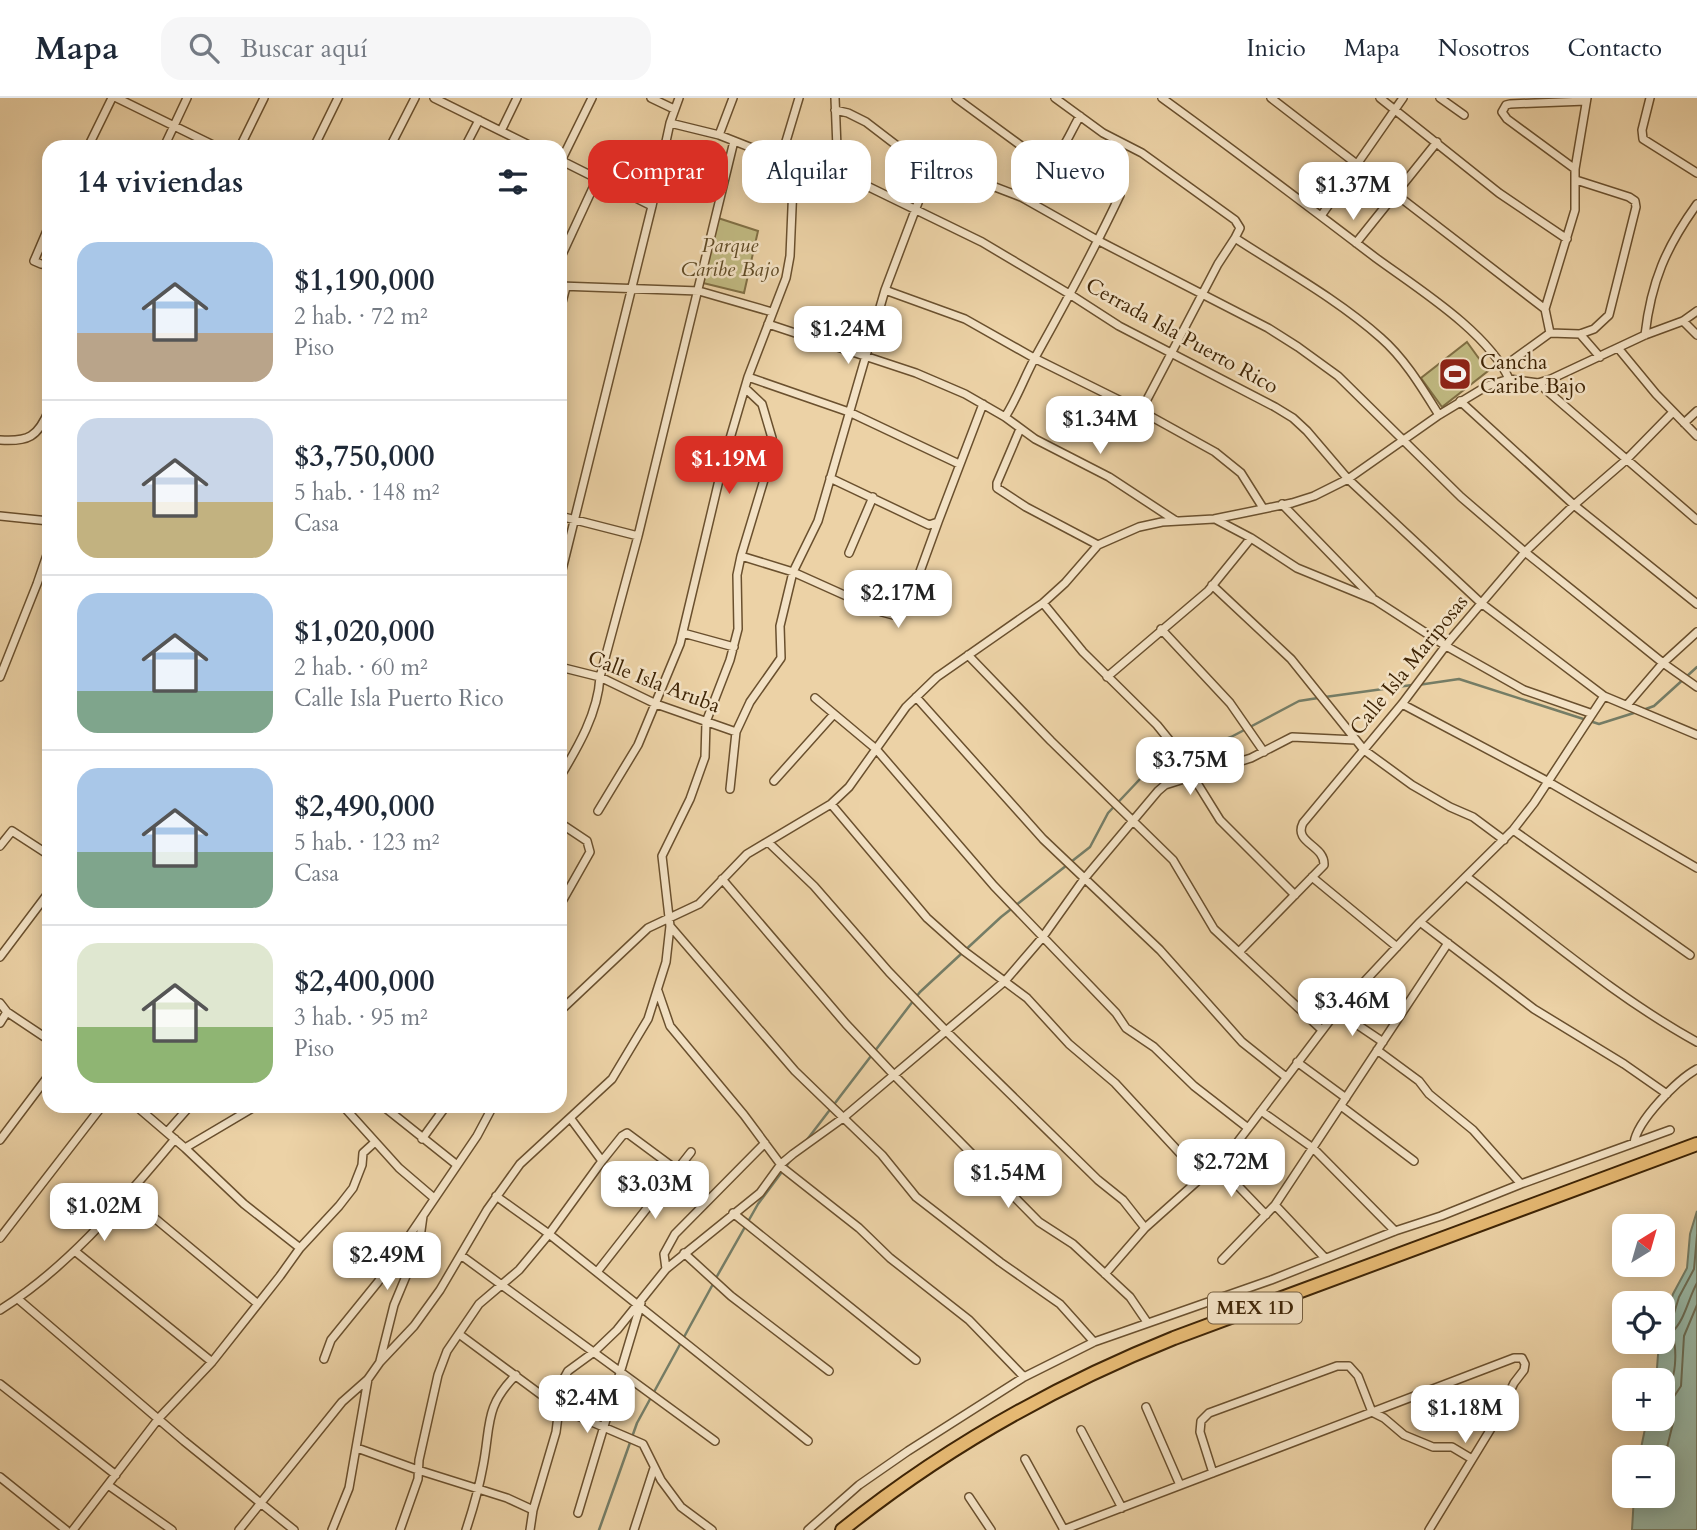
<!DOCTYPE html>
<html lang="es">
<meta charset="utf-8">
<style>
body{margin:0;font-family:Cardo,serif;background:#f6f6f7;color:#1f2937;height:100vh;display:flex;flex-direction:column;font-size:26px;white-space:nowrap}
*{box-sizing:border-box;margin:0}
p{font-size:23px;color:#747a83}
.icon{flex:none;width:38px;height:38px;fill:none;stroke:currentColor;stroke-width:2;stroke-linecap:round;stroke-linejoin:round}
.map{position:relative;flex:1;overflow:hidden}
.side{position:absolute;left:42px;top:42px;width:525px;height:973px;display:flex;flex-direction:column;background:#fff;border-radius:21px;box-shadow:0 4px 18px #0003}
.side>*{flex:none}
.guide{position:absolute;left:588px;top:42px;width:665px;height:63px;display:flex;gap:14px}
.needle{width:46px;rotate:37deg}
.buttons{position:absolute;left:1612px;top:1116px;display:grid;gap:14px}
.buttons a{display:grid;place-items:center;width:63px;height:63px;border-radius:14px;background:#fff;box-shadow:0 4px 18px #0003;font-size:35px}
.price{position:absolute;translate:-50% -60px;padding:0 16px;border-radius:14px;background:#fff;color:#222;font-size:23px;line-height:46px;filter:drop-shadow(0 2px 4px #0008)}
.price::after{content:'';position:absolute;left:50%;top:42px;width:21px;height:16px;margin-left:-10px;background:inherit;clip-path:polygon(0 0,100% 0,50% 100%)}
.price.on{background:#d93025;color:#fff}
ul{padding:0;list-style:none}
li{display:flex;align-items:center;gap:21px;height:175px;padding:0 35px}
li+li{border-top:2px solid #e0e1e3}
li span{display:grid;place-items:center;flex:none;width:196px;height:140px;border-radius:21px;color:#555}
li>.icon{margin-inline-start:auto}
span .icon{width:84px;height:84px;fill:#fffc;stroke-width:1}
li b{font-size:30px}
h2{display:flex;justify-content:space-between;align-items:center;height:84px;padding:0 35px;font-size:30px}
.chip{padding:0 24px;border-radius:21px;background:#fff;box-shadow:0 4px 18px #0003;font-size:24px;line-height:63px}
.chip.on{background:#d93025;color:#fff}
header{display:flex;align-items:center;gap:42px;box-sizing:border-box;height:98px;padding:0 35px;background:#fff;border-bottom:2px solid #e0e1e3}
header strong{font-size:33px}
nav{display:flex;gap:38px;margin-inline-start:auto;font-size:24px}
.search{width:490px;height:63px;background:#f6f6f7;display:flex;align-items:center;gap:18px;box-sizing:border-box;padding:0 24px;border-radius:21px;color:#747a83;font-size:26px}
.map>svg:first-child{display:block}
.green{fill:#c0b981;stroke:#806f44;stroke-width:2}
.water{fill:#99b8a6;stroke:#757d66;stroke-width:2}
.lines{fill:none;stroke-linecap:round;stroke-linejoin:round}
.shore{stroke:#6c6e56;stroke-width:2}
.stream{stroke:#757d66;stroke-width:2.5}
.minor-casing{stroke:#6a502e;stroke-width:10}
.motorway-casing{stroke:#3f2506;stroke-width:16}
.minor{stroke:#f3e2c5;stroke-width:7}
.motorway{stroke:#e6b973;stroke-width:12}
.labels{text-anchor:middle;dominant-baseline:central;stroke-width:5;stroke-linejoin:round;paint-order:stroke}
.shield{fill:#f3e2c5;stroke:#755e3f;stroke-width:2}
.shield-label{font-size:19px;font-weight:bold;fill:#3f2506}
.park-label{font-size:21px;font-style:italic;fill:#5f4a25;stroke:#f3e2c5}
.street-label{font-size:21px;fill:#3f2506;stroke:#f3e2c5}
.poi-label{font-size:21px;fill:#3f2506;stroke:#f3e2c5;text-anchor:start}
</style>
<header>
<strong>Mapa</strong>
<div class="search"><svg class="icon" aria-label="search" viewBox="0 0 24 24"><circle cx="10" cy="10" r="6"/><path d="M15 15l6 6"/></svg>Buscar aquí</div>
<nav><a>Inicio</a><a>Mapa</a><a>Nosotros</a><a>Contacto</a></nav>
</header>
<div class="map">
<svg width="1697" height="1432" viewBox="0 0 1697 1432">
<rect width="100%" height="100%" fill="#ecd2a6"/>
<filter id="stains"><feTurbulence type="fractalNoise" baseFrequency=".00286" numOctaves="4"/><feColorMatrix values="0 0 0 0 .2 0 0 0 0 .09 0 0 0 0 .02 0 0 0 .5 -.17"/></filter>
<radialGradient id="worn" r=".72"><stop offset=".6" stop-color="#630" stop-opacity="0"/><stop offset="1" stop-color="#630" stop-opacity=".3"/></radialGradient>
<path class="green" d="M718,120l40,13 -14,62 -41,-10z
M1467,244l21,29 -46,36 -21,-29z"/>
<path class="water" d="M1697,1113v319h-65l2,-34h28v-38h-23l8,-39h15v-38h-6l3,-39h3l1,-15 10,-33 14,-26 3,-34z"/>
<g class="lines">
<path class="shore" d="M1662,1226l10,-4 7,-23 15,-28 3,-34
M1662,1296c16,-11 15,-45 10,-62 13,-12 16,-33 25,-49
M1662,1370l11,-45 -4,-19 12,-18 3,-50 13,-31"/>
<path class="stream" d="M1418,587l41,-6 140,45 38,-12
M1325,599l87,-12
M1643,612l11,-4 43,-39
M806,1043l114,-149 81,-75 89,-70 18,-34 32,-34 41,-23 50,-19 68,-36 19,-3
M716,1180l42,-74 35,-47
M599,1432l38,-107 76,-139"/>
<defs>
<path id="minor" d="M117,0l100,49
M434,0l99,49
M651,0l23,11
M956,0l90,66c16,-7 25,-34 34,-48
M1055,0l48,35 39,20 93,67 5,8 -5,10c49,32 102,61 146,100 24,21 41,50 58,77
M1162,0c72,52 143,106 214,160 41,30 112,74 133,121
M1271,0l274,211
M1380,0l119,95 68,46
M1440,0l24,17
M1650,0l-8,32 1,9 54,34
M835,12l13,3 18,9 64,49 52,11 39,15 78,44 169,87 30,19 40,29 123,121 64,55 138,111 34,24
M670,25l49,12 51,20 64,19 35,13 113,55 89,53 48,31 156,81 18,11 14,13 41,48 133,124 123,93 93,39
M501,33l16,-33
M719,37l14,-37
M88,49l24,-49
M164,49l23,-49
M240,49l24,-49
M314,49l24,-49
M390,49l25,-49
M465,49l14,-27
M781,60l18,-60
M560,62l92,46
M561,63l31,-63
M1575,71l-68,-50 -5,-7 4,-7 4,-1 76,-3
M834,76l3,-26 -2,-50
M1321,118l82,-118
M49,128l-15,35 7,3 8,1
M1356,145l81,-101
M560,161l37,-80
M560,188l139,5 73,21
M885,192l80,29 69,39 107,53 74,41 26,21 22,35
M560,212l6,-23
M1683,223l14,14
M768,226l148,49 49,21 40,23 30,22 74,38 67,44
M1550,235l30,1 14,-5 15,-14 27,-108 -1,-6 -6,-4 -53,-17
M1580,236l20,23
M1645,237c6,-53 21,-88 52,-131
M1618,250l38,46 41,42
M1503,269l47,-34 -5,-24 30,-99v-41l12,-71
M748,279l101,35 110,52
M1538,285l159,137
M1460,303l114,104 123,99
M1141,313l77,-147 17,-26
M1005,319c13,-20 20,-42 32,-63 29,-52 57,-104 83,-159l-1,-9 -6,-7 -53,-29
M1684,325l13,-12
M1020,331l-23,54v5l29,19 72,38
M0,342c28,2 38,-3 49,-30
M830,380l99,47 9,-3 45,-118
M1282,406l90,93
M0,418l49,5
M560,418l78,20
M1215,421l36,19 46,30 78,32 71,46 78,44 66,23
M849,455l24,-56
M741,458l52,16 89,40 15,4 9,-6 32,-88
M560,480l92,-372 18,-83 9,-25
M1212,487l79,74 73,91 48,35 38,22 23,10 31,23
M1043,505l40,49 74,73 17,21 46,74 75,75
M1161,531l69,74 34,49
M683,535l51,14
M968,557l83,86 122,119 41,69 108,101
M560,569l40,10 56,27 80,28
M0,579l37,-93 12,-35
M1107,579l101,-86 43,-53
M916,599l127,142 117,111 82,92 44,35
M815,600l61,51 118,137 122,127 10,15 28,19 40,39 54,42
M1402,606l145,77 150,87
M1627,607l36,-42 34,-31
M560,679c18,-30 38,-64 40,-100l38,-141 96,-395
M774,683l60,-67
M730,691l6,-57 14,-30 31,-44 -1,-32 13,-54 25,-51 67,-231 45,-119
M831,706l96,114 37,33 63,47 42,46 46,39 87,94
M598,713l40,-66 42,-101 44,-185 24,-82 38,-99 4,-22 4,-95
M560,725l27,18 3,11 -30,53
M1513,732l177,125
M768,744l46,44 75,86 58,60 151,148 25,20 22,28
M0,748l12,-15 37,24
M1312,779l85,70
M1467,779c75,56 148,120 230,165
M722,781l124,145 48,51 145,147 34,22 57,53 17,25
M1420,824l114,87 90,55 43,30
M670,828l125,145 87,84 34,42 84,65 60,42 34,38
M1239,854l85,-87c1,-20 -31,-22 -21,-42l99,-119 48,-64 75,-88 49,-47 52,-45 47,-48
M0,859l49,-65
M658,893l12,35 74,89 40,54 75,59 31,30 79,62 55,57
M0,905l7,9 42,28
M560,913l88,-83 51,-24 48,-50 84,-50 18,-17 57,-80 31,-30 106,-74 22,-20 33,-38 41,-18 23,-5 52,-3 78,-16 22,-7 34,-17 91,-64 48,-29 22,-7 29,4 13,-4 94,-44 38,-14 14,-10
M1337,913l46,31
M0,925l7,-11
M1377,952l42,31 10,13 44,36 48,54
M1297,964l49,36
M136,1008l49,42 59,56 56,44
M343,1008l56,62 35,30
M383,1008l74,59
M1341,1008l73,55
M1261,1013l52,37 82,83
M571,1021l31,42
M167,1034l23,-26
M422,1041l24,-33
M0,1042l49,-65
M1634,1045c3,-22 43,-63 63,-74
M185,1050l71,-42
M1217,1066l49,51
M677,1072l-50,-37 -5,3 -20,25 -53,73 259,207
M128,1098l130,108
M1275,1107l50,53
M733,1115l183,147
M0,1140l102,-132
M76,1154l136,110
M684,1155l47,43 98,75
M462,1158l253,185
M1222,1162l53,-55 173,-262
M666,1171l-2,-15 11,-20 90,-91
M597,1174l94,-120
M1105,1176l40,-46 85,-76 107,-141 83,-89 93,-92 21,-27 70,-107
M18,1201l166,142 110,89
M0,1212c70,-44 122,-108 175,-171
M459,1236l100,74 84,36 18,36 20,27 31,23
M324,1261l7,-19 47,-58 99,-146 16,-30
M380,1263l14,-56 25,-60 4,-29
M0,1286l116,91
M1146,1309l34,78
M1081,1332l41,78
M357,1350l61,22 89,28 26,12
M1025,1361l39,71
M1213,1375l-13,-41 1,-11 8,-8 128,-47h12l9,10 14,36 12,6 20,17 29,12h19l20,12
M0,1379l66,53
M108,1387l64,45
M969,1399l22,33
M578,1415l63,-210
M73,1432l86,-112 53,-56 68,-86 20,-28 39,-42 14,-18 9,-23 1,-12 12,-11
M239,1432l103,-128 26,-23 12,-17 34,-36 26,-36 47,-80 33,-46 92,-85 36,-60 18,-57 4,-36 -8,-70 28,-57 15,-42 1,-35 24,-62 8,-31 -1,-54 4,-19 29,-96 2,-22 -10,-34 -17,-16
M332,1432l17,-42 19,-109
M400,1432l18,-51 1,-19 19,-85 9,-24 32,-47 40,-34 30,-36 -53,-38
M466,1432c7,-21 13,-42 17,-64 8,-41 1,-59 33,-91
M530,1432l3,-20 23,-78 3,-24 -2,-17 11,-20 26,-19 23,-22 49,-61 94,-76 21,-29 12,-10 50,-36 162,-137 37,-43 42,-59 74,-88 7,-6 86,-27 41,-21 64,3
M634,1432l20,-62
M808,1432l51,-45 49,-34 116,-74 70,-35 177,-62 124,-49 46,-15 80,-32 149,-54
M1063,1432l451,-172h8l3,6 -1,6 -10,13 -19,39 -66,108"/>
<path id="motorway" d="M842,1432c101,-81 212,-144 332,-192l523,-194"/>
</defs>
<use href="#minor" class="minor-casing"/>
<use href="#motorway" class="motorway-casing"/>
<use href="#minor" class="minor"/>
<use href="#motorway" class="motorway"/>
</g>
<defs>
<symbol id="stadium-square" viewBox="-11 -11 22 22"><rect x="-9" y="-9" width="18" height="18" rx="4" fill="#8f2418" stroke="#f3e2c5"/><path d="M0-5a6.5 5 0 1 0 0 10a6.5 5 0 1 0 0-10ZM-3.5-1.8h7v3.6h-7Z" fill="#fff"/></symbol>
</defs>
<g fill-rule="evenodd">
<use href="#stadium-square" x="1436" y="257" width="38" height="38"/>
</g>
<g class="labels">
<rect class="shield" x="1208" y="1194.5" width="94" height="31" rx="5"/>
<g class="shield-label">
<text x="1255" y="1210">MEX 1D</text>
</g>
<g class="park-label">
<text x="730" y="147">Parque<tspan x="730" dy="24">Caribe Bajo</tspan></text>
</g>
<g class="street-label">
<text transform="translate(1182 238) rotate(29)">Cerrada Isla Puerto Rico</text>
<text transform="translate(1409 567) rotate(-51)">Calle Isla Mariposas</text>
<text transform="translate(654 584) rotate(21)">Calle Isla Aruba</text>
</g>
<g class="poi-label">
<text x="1480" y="264">Cancha<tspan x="1480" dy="24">Caribe Bajo</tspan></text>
</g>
</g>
<rect width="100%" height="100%" filter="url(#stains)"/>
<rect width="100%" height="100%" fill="url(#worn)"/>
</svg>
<div class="buttons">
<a><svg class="needle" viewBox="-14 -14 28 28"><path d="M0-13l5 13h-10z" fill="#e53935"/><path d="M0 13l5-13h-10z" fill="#747a83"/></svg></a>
<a><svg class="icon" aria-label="locate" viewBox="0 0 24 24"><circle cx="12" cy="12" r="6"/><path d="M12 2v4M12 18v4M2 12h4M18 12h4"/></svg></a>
<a>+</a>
<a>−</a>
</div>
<b class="price" style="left:1353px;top:124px">$1.37M</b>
<b class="price" style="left:848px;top:268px">$1.24M</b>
<b class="price" style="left:1100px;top:358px">$1.34M</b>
<b class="price on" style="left:729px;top:398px">$1.19M</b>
<b class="price" style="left:898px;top:532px">$2.17M</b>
<b class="price" style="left:1190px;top:699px">$3.75M</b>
<b class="price" style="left:1352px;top:940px">$3.46M</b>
<b class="price" style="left:1231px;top:1101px">$2.72M</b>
<b class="price" style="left:1008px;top:1112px">$1.54M</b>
<b class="price" style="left:655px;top:1123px">$3.03M</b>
<b class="price" style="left:104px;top:1145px">$1.02M</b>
<b class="price" style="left:387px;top:1194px">$2.49M</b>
<b class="price" style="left:587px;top:1337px">$2.4M</b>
<b class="price" style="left:1465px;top:1347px">$1.18M</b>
<div class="guide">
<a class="chip on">Comprar</a>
<a class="chip">Alquilar</a>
<a class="chip">Filtros</a>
<a class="chip">Nuevo</a>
</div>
<section class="side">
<h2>14 viviendas<svg class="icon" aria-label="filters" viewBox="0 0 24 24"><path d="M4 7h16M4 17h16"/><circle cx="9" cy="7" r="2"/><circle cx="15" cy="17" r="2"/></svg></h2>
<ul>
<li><span style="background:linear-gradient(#a9c7e8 65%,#b9a48a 0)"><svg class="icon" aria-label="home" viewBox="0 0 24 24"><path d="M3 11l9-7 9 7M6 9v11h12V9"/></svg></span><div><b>$1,190,000</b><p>2 hab. · 72 m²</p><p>Piso</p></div></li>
<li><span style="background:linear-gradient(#c9d6e8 60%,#c2b280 0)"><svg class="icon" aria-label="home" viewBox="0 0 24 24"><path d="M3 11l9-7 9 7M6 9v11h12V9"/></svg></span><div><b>$3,750,000</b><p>5 hab. · 148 m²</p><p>Casa</p></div></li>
<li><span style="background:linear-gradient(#a9c7e8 70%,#7fa58c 0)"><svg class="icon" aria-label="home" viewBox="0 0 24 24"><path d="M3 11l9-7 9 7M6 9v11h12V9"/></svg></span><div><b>$1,020,000</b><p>2 hab. · 60 m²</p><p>Calle Isla Puerto Rico</p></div></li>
<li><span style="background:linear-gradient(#a9c7e8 60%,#7fa58c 0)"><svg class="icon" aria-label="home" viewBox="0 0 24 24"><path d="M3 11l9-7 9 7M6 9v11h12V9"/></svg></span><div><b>$2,490,000</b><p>5 hab. · 123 m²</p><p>Casa</p></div></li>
<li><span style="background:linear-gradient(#dfe7d0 60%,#8fb573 0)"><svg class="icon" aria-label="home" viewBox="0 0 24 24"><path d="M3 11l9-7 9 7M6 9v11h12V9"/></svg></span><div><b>$2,400,000</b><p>3 hab. · 95 m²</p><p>Piso</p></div></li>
</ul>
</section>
</div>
